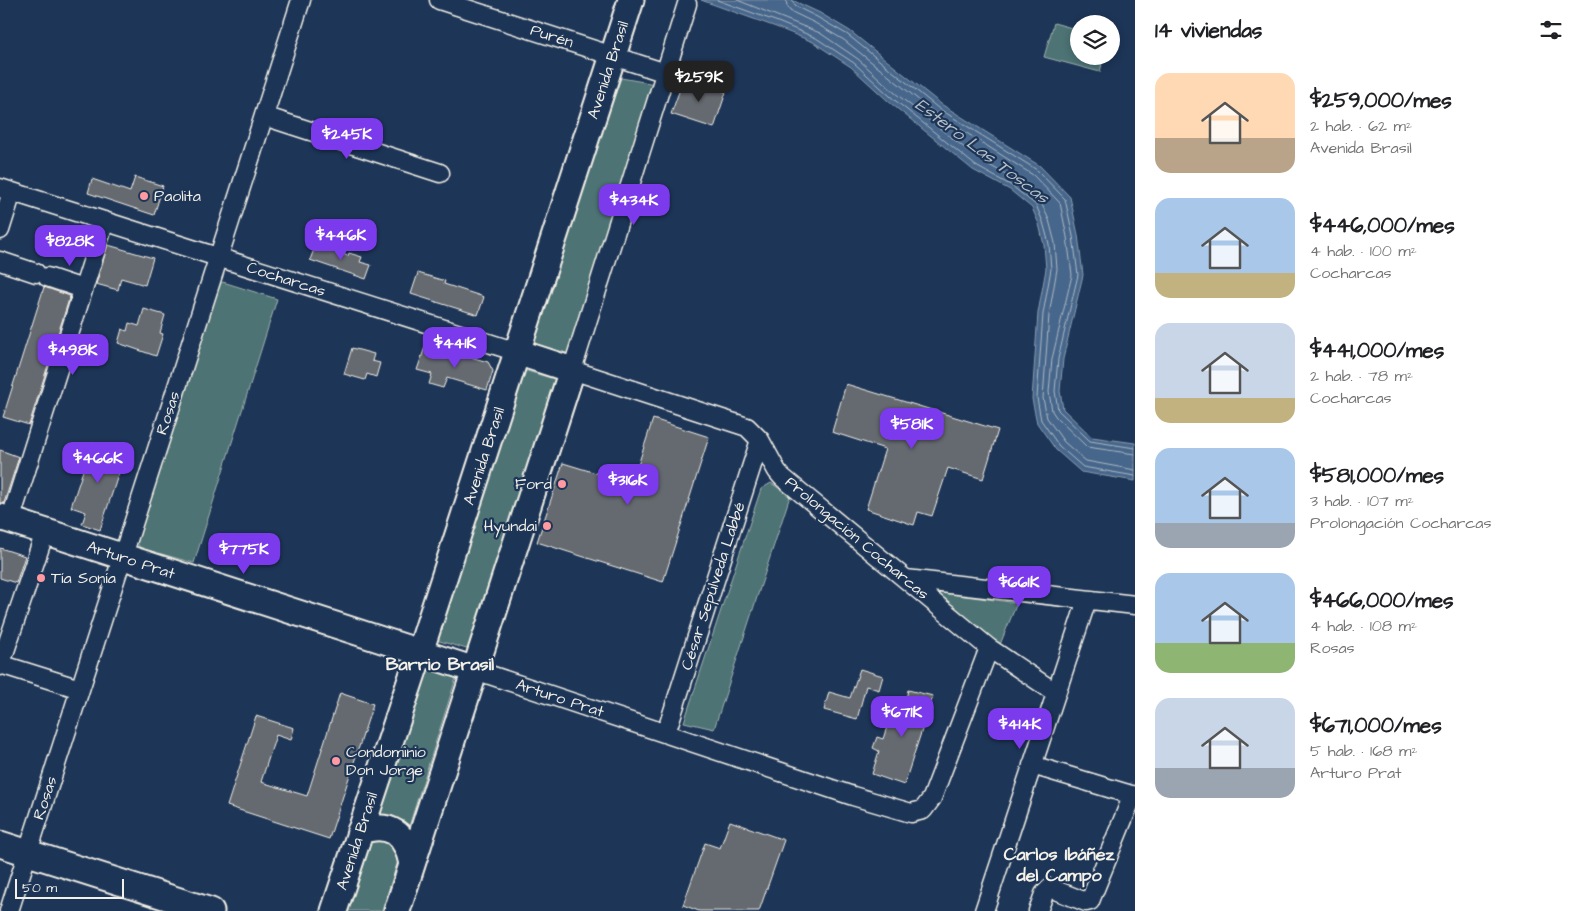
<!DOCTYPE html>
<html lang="es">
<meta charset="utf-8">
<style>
body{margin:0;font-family:"Architects Daughter",sans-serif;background:#f6f6f6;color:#202124;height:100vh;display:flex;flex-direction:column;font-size:19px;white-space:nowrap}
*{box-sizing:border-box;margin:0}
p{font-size:16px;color:#757577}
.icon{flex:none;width:28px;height:28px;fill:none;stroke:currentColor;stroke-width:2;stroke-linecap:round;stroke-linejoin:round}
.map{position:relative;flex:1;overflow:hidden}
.side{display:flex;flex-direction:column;background:#fff;width:450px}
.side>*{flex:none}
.controls{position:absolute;left:1070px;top:15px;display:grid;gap:10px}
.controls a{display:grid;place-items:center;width:50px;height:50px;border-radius:50%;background:#fff;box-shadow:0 2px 8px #0003;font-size:25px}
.scale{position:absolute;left:15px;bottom:12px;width:109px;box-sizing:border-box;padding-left:5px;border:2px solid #f4f1e8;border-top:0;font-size:14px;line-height:18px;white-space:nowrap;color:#f4f1e8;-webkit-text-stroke:4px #1d3557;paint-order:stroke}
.price{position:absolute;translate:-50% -42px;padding:0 11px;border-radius:10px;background:#7c3aed;color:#fff;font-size:16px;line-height:32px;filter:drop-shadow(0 1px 2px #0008)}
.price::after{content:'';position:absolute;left:50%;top:30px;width:15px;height:11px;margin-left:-8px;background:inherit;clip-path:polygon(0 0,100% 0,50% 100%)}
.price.current{background:#222;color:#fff}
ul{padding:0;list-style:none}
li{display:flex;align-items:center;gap:15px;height:125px;padding:0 20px}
li span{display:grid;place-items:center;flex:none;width:140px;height:100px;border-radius:15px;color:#555}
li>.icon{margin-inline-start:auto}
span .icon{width:60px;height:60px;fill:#fffc;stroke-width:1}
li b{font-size:21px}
h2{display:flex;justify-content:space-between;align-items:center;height:60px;padding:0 20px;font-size:21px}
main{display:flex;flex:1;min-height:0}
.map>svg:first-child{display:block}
.green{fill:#4e7375;stroke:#a1b2ae}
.water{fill:#46668b;stroke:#8c9eb0}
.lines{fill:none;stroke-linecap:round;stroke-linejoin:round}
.shore{stroke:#aeb9c3;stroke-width:1}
.building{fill:#656a70;stroke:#f4f1e8}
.street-casing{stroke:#f4f1e8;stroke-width:21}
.secondary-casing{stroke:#f4f1e8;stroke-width:29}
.street{stroke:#1d3557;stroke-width:18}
.secondary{stroke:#1d3557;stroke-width:25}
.poi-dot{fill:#ff9aa2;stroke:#1d3557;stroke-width:2}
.labels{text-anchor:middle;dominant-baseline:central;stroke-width:4.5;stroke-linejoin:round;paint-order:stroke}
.street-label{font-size:16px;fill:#f4f1e8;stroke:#1d3557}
.poi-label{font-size:16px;fill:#f4f1e8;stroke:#1d3557;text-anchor:start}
.water-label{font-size:18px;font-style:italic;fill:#b7c0c7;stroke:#1d3557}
.neighbourhood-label{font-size:18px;font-weight:bold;fill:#f4f1e8;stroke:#1d3557}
</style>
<main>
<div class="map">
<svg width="1135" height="911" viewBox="0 0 1135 911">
<rect width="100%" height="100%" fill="#1d3557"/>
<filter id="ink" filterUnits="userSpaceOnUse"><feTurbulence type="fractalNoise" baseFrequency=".02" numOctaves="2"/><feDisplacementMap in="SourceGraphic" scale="10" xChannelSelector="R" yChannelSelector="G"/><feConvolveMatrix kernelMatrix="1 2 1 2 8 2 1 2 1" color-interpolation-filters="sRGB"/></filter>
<g filter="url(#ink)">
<path class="green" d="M1054,23l25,7v26h25l-4,16 -56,-15z
M621,78l34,6 -85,270 -41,-12z
M223,282l54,17 -83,264 -54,-15 -5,-9 81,-253z
M523,370l35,10 -88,270 -34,-10z
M771,483l19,13 -76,233 -30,-7 77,-233z
M935,592l82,11 -18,44z
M418,663l39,12 -75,236h-42z"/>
<path class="water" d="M701,0h91l28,13 30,18 91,73 99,62 30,31 8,38 5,40 -20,84 -3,32 3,18 29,28 43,6v38l-54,-9 -25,-22 -19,-27 -5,-24 6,-86 8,-44 -2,-24 -5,-21 -7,-16 -22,-18 -37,-20 -85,-69 -37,-34 -38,-25 -37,-15z"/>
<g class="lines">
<path class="shore" d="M717,0l61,22 38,16 38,25 37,34 85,69 36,20 24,19 7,17 6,22 2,25 -8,45 -6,84 4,22 18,26 24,21 52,9
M737,0l83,33 38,26 37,34 85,67 36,20 24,20 9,20 6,23 2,26 -8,46 -6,83 4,20 17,24 22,19 49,9
M786,0l1,6 3,5 25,12 29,17 91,73 98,62 27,28 7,34 5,38 -20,84 -3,33 3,19 4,6 31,30 48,7
M792,0l3,6 22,11 31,18 90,73 99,62 28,29 8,37 5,39 -20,84 -3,32 3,19 32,31 45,7"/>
</g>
<path class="building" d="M684,78l42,14 -12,36 -43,-14z
M135,177l28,9 -9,29 -66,-22 4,-14 38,13z
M316,244l32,12 1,-3 13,4 -2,5 11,3 -5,14 -56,-19z
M108,245l45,13 -8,27 -24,-7 -3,12 -22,-6z
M418,273l27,8 -1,3 40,13 -6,18 -67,-21z
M44,287l26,9 -41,129 -26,-8z
M144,309l21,6 -5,18 3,1 -7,22 -38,-13 4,-14 5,2 2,-8 10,3z
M425,347l10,3 1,-2 24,8v-2l28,8 5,9 -6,19 -40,-12 -4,10 -14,-4 3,-10 -15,-4z
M352,348l22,6 -2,7 8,2 -4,14 -9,-3 -2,6 -21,-6z
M846,384l152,46 -15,49 -35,-11 -16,48 -14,-4 -4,13 -48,-16 19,-60 -53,-17z
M653,419l56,18 -46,145 -126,-40 26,-79 69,21z
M92,443l33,11 -25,76 -18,-6 4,-12 -15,-5z
M0,450l19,7 -15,46h-4z
M0,548l25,8 -9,27 -16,-5z
M860,669l23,7 -4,14 -13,-4 -9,33 -33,-9 5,-18 21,6z
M908,690l25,6 -29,89 -32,-11 7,-23 -6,-3 4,-11 6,2 13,-39 9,3z
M340,693l33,11 -44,135 -102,-33 29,-90 38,12 -3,12 -15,-5 -15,47 46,14z
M730,821l54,19 -25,71h-60l-16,-6 22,-62 15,5z"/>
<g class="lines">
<defs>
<path id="street" d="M439,0l227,73
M687,4l-115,366 175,57 13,13 17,31 5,6 207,171 67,45
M264,116l176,57
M0,188l517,164
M0,230l12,-38
M0,261l36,12
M47,277l36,12
M10,521l95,-300
M906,579l229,26
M0,664l80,25
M0,666l45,-134
M475,670l378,126 58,17 12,-3 9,-12 57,-150
M666,733l94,-293
M1032,765l103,31
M9,911l292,-911
M984,911l103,-311
M1038,911l6,-17 6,-6 36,14 4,-1 43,-106"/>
<path id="secondary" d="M0,517l475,153
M360,831c31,-10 46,3 52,33
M0,844l211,67
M334,911l86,-259 211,-652
M397,911l175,-541 -55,-18"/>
</defs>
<use href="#street" class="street-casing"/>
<use href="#secondary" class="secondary-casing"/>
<use href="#street" class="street"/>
<use href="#secondary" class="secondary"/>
</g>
</g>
<g class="poi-dot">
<circle cx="144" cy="196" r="5"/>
<circle cx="562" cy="484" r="5"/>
<circle cx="547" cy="526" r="5"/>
<circle cx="41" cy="578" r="5"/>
<circle cx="336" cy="761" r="5"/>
</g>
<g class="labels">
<g class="street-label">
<text transform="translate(552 36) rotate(18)">Purén</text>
<text transform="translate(608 70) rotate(-72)">Avenida Brasil</text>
<text transform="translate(286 279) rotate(18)">Cocharcas</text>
<text transform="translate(168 413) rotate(-72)">Rosas</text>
<text transform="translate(484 456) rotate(-72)">Avenida Brasil</text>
<text transform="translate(857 538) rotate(40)">Prolongación Cocharcas</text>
<text transform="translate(131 560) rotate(18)">Arturo Prat</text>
<text transform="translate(713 586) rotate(-72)">César Sepúlveda Labbé</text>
<text transform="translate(560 698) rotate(18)">Arturo Prat</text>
<text transform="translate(45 798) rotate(-72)">Rosas</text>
<text transform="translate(357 841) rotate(-72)">Avenida Brasil</text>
</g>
<g class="poi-label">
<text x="154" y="196">Paolita</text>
<text x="552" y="484" text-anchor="end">Ford</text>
<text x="537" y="526" text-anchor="end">Hyundai</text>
<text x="51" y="578">Tía Sonía</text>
<text x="346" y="752">Condominio<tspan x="346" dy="18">Don Jorge</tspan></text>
</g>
<g class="water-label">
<text transform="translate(982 151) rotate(37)">Estero Las Toscas</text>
</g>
<g class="neighbourhood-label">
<text x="440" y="664">Barrio Brasil</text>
<text x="1059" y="854">Carlos Ibáñez<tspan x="1059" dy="21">del Campo</tspan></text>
</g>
</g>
</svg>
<div class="controls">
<a><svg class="icon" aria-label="layers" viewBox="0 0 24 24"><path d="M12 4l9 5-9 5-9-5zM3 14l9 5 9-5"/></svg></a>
</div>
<div class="scale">50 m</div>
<b class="price current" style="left:699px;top:103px">$259K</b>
<b class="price" style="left:347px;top:160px">$245K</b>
<b class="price" style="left:634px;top:226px">$434K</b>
<b class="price" style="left:341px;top:261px">$446K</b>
<b class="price" style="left:70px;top:267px">$828K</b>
<b class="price" style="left:455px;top:369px">$441K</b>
<b class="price" style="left:73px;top:376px">$498K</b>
<b class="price" style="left:912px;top:450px">$581K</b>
<b class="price" style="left:98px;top:484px">$466K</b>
<b class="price" style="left:628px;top:506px">$316K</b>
<b class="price" style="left:244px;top:575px">$775K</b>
<b class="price" style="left:1019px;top:608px">$661K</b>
<b class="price" style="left:902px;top:738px">$671K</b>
<b class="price" style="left:1020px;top:750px">$414K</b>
</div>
<section class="side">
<h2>14 viviendas<svg class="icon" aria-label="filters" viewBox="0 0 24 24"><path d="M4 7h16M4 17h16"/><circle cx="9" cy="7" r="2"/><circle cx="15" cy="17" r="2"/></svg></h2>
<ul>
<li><span style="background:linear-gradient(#ffd9b3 65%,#b9a48a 0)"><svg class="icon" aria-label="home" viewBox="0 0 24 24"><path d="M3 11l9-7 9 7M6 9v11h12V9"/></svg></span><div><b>$259,000/mes</b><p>2 hab. · 62 m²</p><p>Avenida Brasil</p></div></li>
<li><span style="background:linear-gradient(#a9c7e8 75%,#c2b280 0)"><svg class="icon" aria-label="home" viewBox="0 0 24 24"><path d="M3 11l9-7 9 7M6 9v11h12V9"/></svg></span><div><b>$446,000/mes</b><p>4 hab. · 100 m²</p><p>Cocharcas</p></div></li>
<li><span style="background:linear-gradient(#c9d6e8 75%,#c2b280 0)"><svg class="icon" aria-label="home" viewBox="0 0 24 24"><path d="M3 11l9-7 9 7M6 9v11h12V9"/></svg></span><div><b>$441,000/mes</b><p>2 hab. · 78 m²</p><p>Cocharcas</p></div></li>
<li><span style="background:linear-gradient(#a9c7e8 75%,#9aa5b1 0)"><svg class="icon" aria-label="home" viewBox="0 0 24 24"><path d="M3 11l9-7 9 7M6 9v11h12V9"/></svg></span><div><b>$581,000/mes</b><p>3 hab. · 107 m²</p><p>Prolongación Cocharcas</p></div></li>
<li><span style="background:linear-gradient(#a9c7e8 70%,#8fb573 0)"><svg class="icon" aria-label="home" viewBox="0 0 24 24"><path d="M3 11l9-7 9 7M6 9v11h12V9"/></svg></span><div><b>$466,000/mes</b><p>4 hab. · 108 m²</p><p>Rosas</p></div></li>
<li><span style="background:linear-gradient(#c9d6e8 70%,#9aa5b1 0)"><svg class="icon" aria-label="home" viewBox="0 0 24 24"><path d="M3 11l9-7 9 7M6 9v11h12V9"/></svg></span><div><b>$671,000/mes</b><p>5 hab. · 168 m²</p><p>Arturo Prat</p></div></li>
</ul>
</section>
</main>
